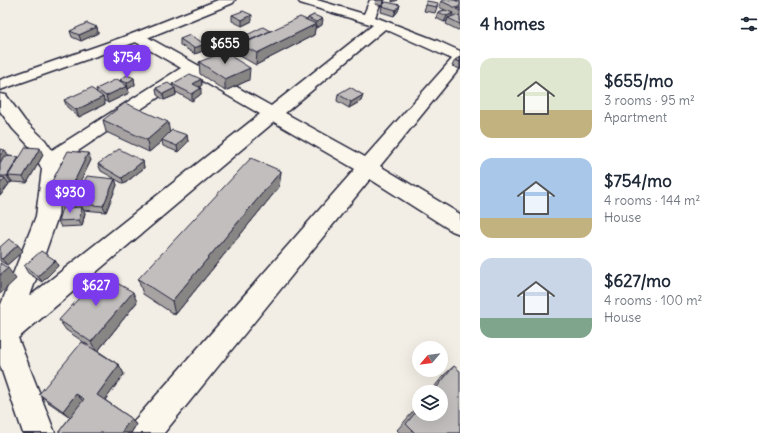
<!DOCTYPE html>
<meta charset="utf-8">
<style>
body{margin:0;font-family:Delius,sans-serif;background:#f2f2f3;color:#1f2937;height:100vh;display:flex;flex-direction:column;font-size:15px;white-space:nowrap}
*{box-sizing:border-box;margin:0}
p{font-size:13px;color:#747a83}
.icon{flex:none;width:22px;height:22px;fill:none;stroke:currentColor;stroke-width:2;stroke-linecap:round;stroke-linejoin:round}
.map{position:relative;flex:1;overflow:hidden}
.side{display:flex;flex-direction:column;background:#fff;width:320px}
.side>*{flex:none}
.needle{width:26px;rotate:241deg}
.fabs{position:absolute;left:412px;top:341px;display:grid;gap:8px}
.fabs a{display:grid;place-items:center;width:36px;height:36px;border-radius:50%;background:#fff;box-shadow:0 4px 16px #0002;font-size:20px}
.price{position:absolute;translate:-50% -34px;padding:0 9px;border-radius:8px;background:#7c3aed;color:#fff;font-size:13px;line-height:26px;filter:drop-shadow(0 1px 2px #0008)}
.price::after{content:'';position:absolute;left:50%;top:24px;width:12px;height:9px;margin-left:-6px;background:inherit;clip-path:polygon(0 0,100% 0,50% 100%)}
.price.active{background:#222;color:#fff}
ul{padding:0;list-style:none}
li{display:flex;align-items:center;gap:12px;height:100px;padding:0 20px}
li span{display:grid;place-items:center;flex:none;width:112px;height:80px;border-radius:12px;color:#555}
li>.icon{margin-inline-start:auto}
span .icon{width:48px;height:48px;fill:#fffc;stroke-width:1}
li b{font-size:17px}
h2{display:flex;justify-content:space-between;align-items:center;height:48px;padding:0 20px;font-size:17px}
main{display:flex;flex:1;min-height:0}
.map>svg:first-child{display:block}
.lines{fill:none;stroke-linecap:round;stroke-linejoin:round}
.minor-casing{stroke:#22223b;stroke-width:3}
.highway-casing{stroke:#22223b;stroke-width:3}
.minor{fill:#fbf7ec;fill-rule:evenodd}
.highway{fill:#fbf7ec;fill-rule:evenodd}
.wall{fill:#a7a3a3;stroke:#22223b}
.shaded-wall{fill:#888585;stroke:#22223b}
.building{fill:#c2bebe;stroke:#22223b}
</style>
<main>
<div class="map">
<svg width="460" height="433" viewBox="0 0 460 433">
<rect width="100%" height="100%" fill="#f2eee5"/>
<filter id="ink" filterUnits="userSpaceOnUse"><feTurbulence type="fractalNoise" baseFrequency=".025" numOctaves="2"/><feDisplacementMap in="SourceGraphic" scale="8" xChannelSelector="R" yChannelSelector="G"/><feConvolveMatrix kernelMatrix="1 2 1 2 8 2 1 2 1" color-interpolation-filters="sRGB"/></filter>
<g filter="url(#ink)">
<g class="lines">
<defs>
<path id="minor" d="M298,0h19l47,14 6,-14h12l-7,17 63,24 22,10v17l-80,98 80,48v20l-8,-3 -82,-52 -206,254h-36l5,-11 222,-253 -81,-47 -256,216 37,95h-32l-23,-68v-58l36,-91 6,-47 -11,-21 -18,-19 -13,-18v-17l6,1 19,26 20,19 7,10 129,-82 -49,-28 -2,-3 2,-3 5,-1 5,1 129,72 102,-81 -73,-22zM385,29l67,30 -87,98 -80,-44zM192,75l68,39 -230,182 28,-80 4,-47 -2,-6z"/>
<path id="highway" d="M218,0h17l-2,3 -91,37 -142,50v-10l132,-46z"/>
</defs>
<use href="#minor" class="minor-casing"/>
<use href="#highway" class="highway-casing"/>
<use href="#minor" class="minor"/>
<use href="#highway" class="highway"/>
</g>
<path class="wall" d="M376,0h9l-1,3 -2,3 -7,-2z
M455,0h5v29l-2,1 -12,-6 1,-3 -3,1 -8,-4 2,-6 7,-2 -6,-3 2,-6h17z
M427,1l10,6 -2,6 -11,-2z
M400,5l-2,6 -4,5 -13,-4 1,-6z
M232,15l20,6 -10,5 -10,-5z
M314,15l8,10 -7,3 -1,7 -58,30 -16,-9 1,-11 3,-2h-1v-6l27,-6 37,-11 1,-2z
M97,27l1,6 -17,8 -9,-4 -2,-6z
M180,39l25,11 -10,4 -15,-9z
M460,57v12l-8,-3 3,-6z
M199,62l50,18 -24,11 -25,-17z
M134,78l1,7 -7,4 1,4 -21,10 -4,-3 1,4 -26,13 -12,-10 -3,-7 33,-7 -1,-4 24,-8v-1z
M201,79l1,6 -3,2 2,7 -9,7 -16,-9v3l-12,5 -7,-5 -1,-7 17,-2 -1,-2z
M338,94l25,1 -2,6 -12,7 -12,-7z
M103,120l84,15 1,7 -10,10 -15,-6 -1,-5 -13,11 -43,-20z
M0,149l8,7 11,1 1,1 23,-3 -16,28 -15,-1v-1l-1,2h-3l1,1 -9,12z
M91,160l-15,31 -22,-2 -3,-6z
M143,161l1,7 -20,16 -9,-5 2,6 -11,27 -23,-2 2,3 -3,13 -21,1 -3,-6 17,-14 -2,-4 41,-25 -13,-7 -3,-7z
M281,171l-2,16 -104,128 -32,-21 -5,-15z
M0,247l23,4 -16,14 -7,-4z
M55,260l3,6 -16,16 -14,-9 -4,-7z
M137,302l-39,49 21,14 5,9 -19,26 26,18 5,7 -5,8h-73l12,-16 -22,-15 -9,-8 49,-49 -22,-15 -7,-10z
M454,366l6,67h-60l-3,-3 22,-25v9l22,-22h-11l14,-17z"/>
<path class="shaded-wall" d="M383,0h2l-1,3 -2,3z
M392,0h6l-6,2z
M400,5l-2,6 -4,5 2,-6z
M453,13l-2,6 -3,-1 -1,3 -3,1 3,-6z
M252,15v6l-10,5v-6z
M323,19l-1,6 -6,3v-6z
M316,24l-2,11 -58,30 1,-12z
M97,27l1,6 -17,8 -2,-6z
M205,44v6l-10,4 -1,-6z
M250,68l-1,12 -24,11v-12z
M134,78l1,7 -7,4 -1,-6z
M201,79l1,6 -9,6v-7z
M127,86l2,7 -21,10 -2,-7z
M175,88l1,7 -12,5 -1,-6z
M201,88v6l-9,7v-7z
M363,95l-2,6 -12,7 2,-6z
M103,97l2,7 -26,13 -3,-7z
M168,122l2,12 -8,6v1l-13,11 -2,-12z
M187,135l1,7 -10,10 -1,-6z
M40,148l3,7 -16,28 -4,-6z
M5,150l4,7 -9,6v-8z
M88,153l3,7 -15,31 -3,-7z
M19,157l3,6 -14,13 4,5 -1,2 -4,-7z
M143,161l1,7 -20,16 -2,-6z
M281,171l-2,16 -104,128 -3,-14z
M5,178l4,6 -9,12v-12z
M115,179l2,6 -11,27 -3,-6z
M82,207l3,6 -3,13 -3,-6z
M18,245l5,6 -16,14 -5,-6z
M55,260l3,6 -16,16 -4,-6z
M8,268l8,11 -16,15v-19z
M133,292l4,10 -40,50 -6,-10z
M119,365l5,9 -21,29 -6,-8z
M76,394l7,7 -12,17 -8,-7z
M131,418l5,7 -5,8h-10z"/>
<path class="building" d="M444,0h10l6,2v4l-4,2 -15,-7z
M427,1l11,2 -1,4 -11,-2z
M386,2l14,3 -4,5 -14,-4z
M460,8v3l-4,-2z
M445,10l8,3 -6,3 -9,-4z
M243,11l9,4 -10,5 -10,-5z
M314,15l9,4 -7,3 -8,-4z
M456,15l4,2v7l-12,-6z
M300,17l16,7 -59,29 -16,-8z
M87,23l10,4 -18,8 -9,-4z
M263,27l7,4 -20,9 -7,-3z
M190,35l15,9 -11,4 -14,-9z
M224,52l26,16 -25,11 -26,-17z
M460,57v5l-5,-2z
M190,74l11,5 -8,5 8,4 -9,6 -20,-10z
M127,75l7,3 -7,5 -7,-3z
M117,79l10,7 -21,10 -10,-7z
M168,83l7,5 -12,6 -7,-6z
M350,87l13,8 -12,7 -13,-8z
M91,88l12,9 -27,13 -12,-10z
M125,103l43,19 -21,18 -44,-20z
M172,130l15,5 -10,11 -15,-6z
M26,147l14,1 -17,29 -15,-1z
M0,149l5,1 -5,5z
M119,149l24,12 -21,17 -24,-14z
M68,151l20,2 -15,31 -22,-1z
M4,156l15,1 -12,19h-7v-13z
M251,158l30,13 -109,130 -34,-22z
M87,176l28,3 -12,27 -30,-3z
M0,177l5,1 -5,6z
M82,207l-3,13 -21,1 4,-13z
M9,239l9,6 -16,14 -2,-1v-11z
M41,251l14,9 -17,16 -14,-10z
M0,263l8,5 -8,7z
M101,274l32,18 -42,50 -32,-22z
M82,342l37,23 -22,30 34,23 -10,15h-63l26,-34 -8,-5 -13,17 -24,-17z
M454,366l6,5v62h-45l-9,-9 13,-16v6h22v-22h-8z"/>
</g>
</svg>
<div class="fabs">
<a><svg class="needle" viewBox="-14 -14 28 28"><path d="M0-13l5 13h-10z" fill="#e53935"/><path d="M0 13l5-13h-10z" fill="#747a83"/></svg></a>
<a><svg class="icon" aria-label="layers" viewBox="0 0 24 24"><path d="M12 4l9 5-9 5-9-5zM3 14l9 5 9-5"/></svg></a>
</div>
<b class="price active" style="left:225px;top:65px">$655</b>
<b class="price" style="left:127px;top:79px">$754</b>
<b class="price" style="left:70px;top:214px">$930</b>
<b class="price" style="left:96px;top:307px">$627</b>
</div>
<section class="side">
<h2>4 homes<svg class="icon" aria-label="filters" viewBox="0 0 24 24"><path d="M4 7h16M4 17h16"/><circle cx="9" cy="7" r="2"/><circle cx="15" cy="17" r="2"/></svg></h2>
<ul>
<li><span style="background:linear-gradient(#dfe7d0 65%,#c2b280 0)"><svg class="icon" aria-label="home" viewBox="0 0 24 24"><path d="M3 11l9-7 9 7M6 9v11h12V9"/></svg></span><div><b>$655/mo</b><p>3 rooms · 95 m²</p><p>Apartment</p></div></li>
<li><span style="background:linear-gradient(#a9c7e8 75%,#c2b280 0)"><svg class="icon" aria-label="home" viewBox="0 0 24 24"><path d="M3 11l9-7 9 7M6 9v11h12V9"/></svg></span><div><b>$754/mo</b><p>4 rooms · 144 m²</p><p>House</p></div></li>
<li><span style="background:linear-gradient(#c9d6e8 75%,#7fa58c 0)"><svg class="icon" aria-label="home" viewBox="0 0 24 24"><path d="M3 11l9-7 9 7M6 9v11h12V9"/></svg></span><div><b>$627/mo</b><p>4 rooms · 100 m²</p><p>House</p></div></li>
</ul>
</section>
</main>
